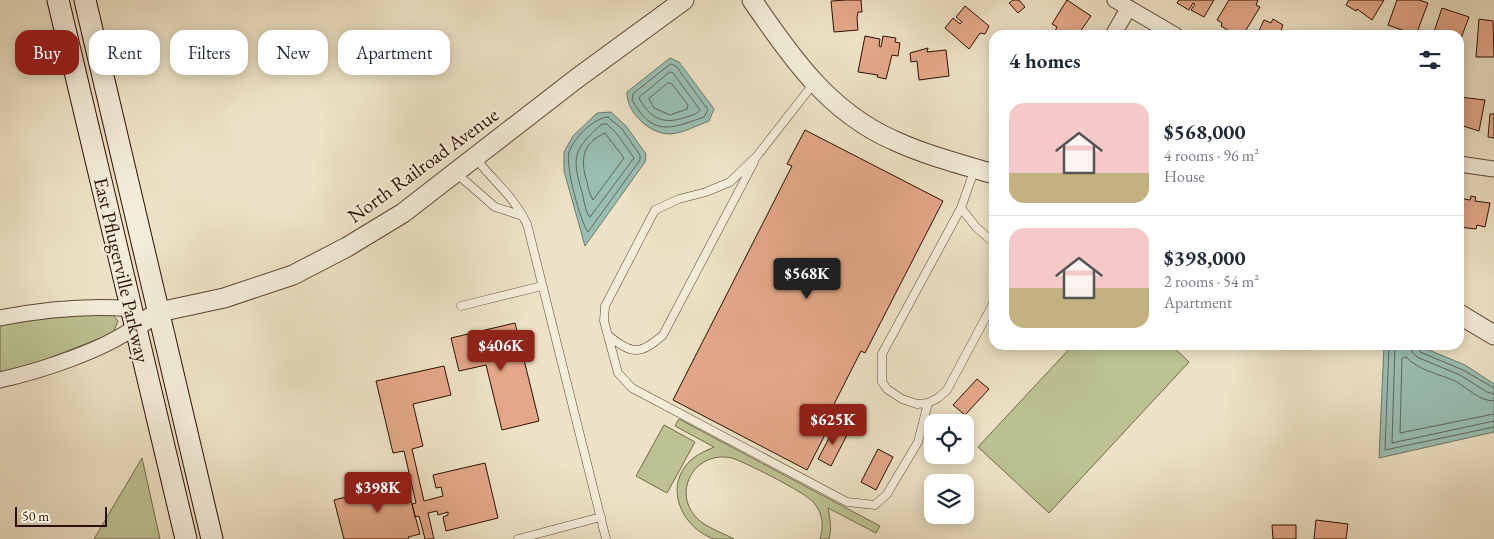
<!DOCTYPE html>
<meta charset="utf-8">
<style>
body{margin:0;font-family:"EB Garamond",serif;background:#f2f2f3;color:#1f2937;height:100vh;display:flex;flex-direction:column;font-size:19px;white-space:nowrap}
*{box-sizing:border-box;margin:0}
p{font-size:16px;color:#747a83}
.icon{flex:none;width:28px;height:28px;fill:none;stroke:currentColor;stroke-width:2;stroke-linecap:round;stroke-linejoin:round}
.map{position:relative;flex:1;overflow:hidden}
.details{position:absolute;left:989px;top:30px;width:475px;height:320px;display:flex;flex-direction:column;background:#fff;border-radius:15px;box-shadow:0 2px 12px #0003}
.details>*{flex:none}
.guide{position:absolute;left:15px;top:30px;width:475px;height:45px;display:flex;gap:10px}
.buttons{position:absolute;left:924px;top:414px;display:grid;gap:10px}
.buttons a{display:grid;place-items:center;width:50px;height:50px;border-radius:10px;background:#fff;box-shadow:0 2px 12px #0003;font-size:25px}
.scale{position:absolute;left:15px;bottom:12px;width:92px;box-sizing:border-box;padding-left:5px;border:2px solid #2d0f01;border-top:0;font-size:14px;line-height:18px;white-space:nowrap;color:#2d0f01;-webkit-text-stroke:4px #f3ecd9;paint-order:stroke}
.price{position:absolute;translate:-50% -42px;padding:0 11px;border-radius:5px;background:#8f2418;color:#fff;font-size:16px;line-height:32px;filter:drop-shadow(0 1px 2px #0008)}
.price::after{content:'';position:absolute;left:50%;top:30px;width:15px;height:11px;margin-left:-8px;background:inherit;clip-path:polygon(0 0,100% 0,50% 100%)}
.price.on{background:#222;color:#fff}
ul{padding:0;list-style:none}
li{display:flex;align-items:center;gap:15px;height:125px;padding:0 20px}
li+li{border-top:1px solid #e0e1e3}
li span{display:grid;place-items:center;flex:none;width:140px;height:100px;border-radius:15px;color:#555}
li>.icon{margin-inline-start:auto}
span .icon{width:60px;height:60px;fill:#fffc;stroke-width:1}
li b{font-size:21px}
h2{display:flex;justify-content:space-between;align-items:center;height:60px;padding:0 20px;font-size:21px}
.pill{padding:0 18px;border-radius:15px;background:#fff;box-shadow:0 2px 12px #0003;font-size:18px;line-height:45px}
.pill.on{background:#8f2418;color:#fff}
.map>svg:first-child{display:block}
.green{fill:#bcc292;stroke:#74684a}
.water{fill:#99beb2;stroke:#6e786b}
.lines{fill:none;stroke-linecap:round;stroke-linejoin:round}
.shore{stroke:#63665a;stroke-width:1}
.building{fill:#e4a888;stroke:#2d0f01}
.service-casing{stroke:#5d4432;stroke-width:9}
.minor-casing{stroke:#5d4432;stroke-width:17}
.tertiary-casing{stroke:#5d4432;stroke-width:21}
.secondary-casing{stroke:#2d0f01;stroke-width:23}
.service{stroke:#f3ecd9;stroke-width:8}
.minor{stroke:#f3ecd9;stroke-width:15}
.tertiary{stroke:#f3ecd9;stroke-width:19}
.secondary{stroke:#f3ecd9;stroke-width:21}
.labels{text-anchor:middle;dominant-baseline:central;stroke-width:4;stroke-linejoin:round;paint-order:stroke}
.street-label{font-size:20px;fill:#2d0f01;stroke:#f3ecd9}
</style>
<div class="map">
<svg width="1494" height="539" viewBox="0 0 1494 539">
<rect width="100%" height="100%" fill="#ede2c5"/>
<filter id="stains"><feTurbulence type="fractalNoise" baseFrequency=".004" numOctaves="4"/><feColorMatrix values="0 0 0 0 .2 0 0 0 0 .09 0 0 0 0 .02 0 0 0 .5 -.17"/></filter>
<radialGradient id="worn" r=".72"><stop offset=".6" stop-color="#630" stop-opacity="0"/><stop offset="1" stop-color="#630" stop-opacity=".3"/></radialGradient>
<path class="green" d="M108,313l4,1 6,7 -5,12 -71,28 -42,12v-49l34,-5z
M1073,345h98l18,17 -140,151 -71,-66z
M679,419l201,107 -4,7 -48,-25c2,11 4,20 1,31h-9c4,-12 3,-26 -6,-36 -9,-11 -64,-38 -79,-44 -5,-2 -10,-2 -15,-2 -29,2 -45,36 -25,59 9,11 26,16 39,23 -6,0 -14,0 -20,0 -32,-11 -51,-52 -24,-78 7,-7 16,-10 24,-14l-39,-21z
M664,425l31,17 -28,51 -31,-17z
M142,458l18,81h-66z"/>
<path class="water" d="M670,58l9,4 35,47 -5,12c-11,4 -26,12 -38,13 -21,1 -45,-22 -44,-42z
M611,112l15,14 20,28 -1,8 -60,84 -21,-75v-19l9,-16 24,-23z
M1384,345h33l48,20 29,19v48l-115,26z"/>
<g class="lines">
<path class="shore" d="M671,64l5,2 32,44 -4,7c-34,12 -51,20 -72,-17l1,-6z
M670,72l3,1 27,37c-4,5 -11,6 -17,8 -21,7 -34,-1 -44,-20z
M668,83l4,1 16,21 -1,4 -17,6 -16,-7 -5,-9z
M608,117l14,12 18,26v5l-52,72c-8,-11 -23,-67 -19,-80 5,-14 24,-34 39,-35z
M602,124h5l10,10 17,24 -44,59c-5,-6 -6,-17 -8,-25 -11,-36 -8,-43 20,-68z
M605,133l19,25 -31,42c-3,-5 -5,-12 -6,-18 -7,-22 -5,-39 18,-49z
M1389,345l-4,105 109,-23
M1395,345l-3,98 102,-22
M1411,345l1,7 5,5 43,18 27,17 7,2
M1417,345l3,7 43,18 31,18
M1494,401c-15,0 -26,-13 -39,-20 -16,-7 -37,-11 -49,-24l-4,1 -2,75 94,-19"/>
</g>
<path class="building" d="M846,0h15l1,12h-4l-1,6 1,12 -24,2 -3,-31z
M1013,0h6l6,7 -7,6 -9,-10z
M1067,0l24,16 -13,19h-9l-6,-4 -2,3 -6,-3 2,-4 -5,-3z
M1179,0h35l-10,17 -13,-7 4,-6 -2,-1 -4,7 -12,-7z
M1229,0h29l-2,5 4,2 -17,28h-7l-15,-9 1,-3 -5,-3z
M1349,0h35l-12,20 -15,-11 -1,2 -10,-6z
M1397,0h22l9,3 -12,32 -28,-10z
M965,6l24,20 -4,8 -5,-1 -11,16 -24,-21 8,-10 7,6 2,-2 -6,-5z
M1442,8l27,9 -9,24 -1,-6h-18l-7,-3z
M1273,19l10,6 -2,5 7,5h-31l7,-15 7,3z
M1479,19l14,2 1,36h-18z
M865,36l15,3 -1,7 2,1 2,-11 13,2 -1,4 5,1 -2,13 -6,-1 -6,24 -9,-2 1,-2 -20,-3z
M928,48l-1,4 19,-2 3,26 -30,4 -2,-19 -6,1 -1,-9z
M1459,97l26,3 -6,31 -16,-5 -2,9h-2z
M1490,114h4v24l-6,-1z
M805,130l138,71 -78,152 -4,-2 -33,65 5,3 -26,51 -134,-70 119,-234 -5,-2z
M1471,196l5,1 -1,4 15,2 -5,24 -8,-2 -1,4 -17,-2v-29l11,2z
M515,323l24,98 -37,9 -16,-65 -27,6 -8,-33z
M444,366l7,29 -38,9 10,42 -11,3 12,52 19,-5 -2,-9 -5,1 -3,-13 52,-12 13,55 -52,13 -3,-14 5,-2v-3l-10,3 -1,-4 -9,2 6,26h-9l-6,-23 -4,1 -3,-13 4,-1 -12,-52 -11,2 -17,-72z
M977,379l12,10 -24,26 -12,-10z
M835,427l13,6 -17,33 -13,-7z
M878,449l15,8 -17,33 -15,-8z
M406,482l14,52 -12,3 1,2h-65l-10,-39z
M1316,520l32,4 -2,15h-32z
M1272,525h24v14h-23z"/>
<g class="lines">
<defs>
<path id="service" d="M814,83l-57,73 -27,26 -24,10 -27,7 -24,11 -50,96 -1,15 14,52 14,15 215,114 28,3 12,-11 31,-52 10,-39
M475,157c19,26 37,36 52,67l79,315
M975,168l-14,40 -79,146v28l5,7 15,10 15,5 11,-1 10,-5 9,-8 47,-88
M456,173l39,34 28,9
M961,208l15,19 18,16
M461,306l81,-20
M608,335c24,20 32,20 55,0l91,-173
M518,539l83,-22"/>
<path id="minor" d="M1115,0l60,35
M1113,35l15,-26
M1459,164l35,5
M0,318c42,-8 88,-13 131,-9
M0,380c40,-9 102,-29 135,-53"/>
<path id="tertiary" d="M752,0c38,56 77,112 141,140 32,15 67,24 101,34
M1459,314l35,21
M135,327l24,-15 65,-14 69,-23 54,-28 56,-34 173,-134 108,-79"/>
<path id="secondary" d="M58,0l128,539
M85,0l127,539"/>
</defs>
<use href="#service" class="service-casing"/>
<use href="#minor" class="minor-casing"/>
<use href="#tertiary" class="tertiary-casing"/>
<use href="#secondary" class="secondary-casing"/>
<use href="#service" class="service"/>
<use href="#minor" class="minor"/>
<use href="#tertiary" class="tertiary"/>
<use href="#secondary" class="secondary"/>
</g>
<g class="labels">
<g class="street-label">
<text transform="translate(423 165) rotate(-36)">North Railroad Avenue</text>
<text transform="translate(122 270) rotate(77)">East Pflugerville Parkway</text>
</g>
</g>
<rect width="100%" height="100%" filter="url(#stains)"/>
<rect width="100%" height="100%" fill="url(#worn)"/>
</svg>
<div class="buttons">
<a><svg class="icon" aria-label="locate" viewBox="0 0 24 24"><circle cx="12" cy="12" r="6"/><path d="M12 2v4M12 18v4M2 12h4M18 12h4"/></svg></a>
<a><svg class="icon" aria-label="layers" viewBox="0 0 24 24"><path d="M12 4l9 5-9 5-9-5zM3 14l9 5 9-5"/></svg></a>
</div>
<div class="scale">50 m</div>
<b class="price on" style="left:807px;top:300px">$568K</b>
<b class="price" style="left:501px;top:372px">$406K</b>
<b class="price" style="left:833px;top:446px">$625K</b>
<b class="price" style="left:378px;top:514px">$398K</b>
<div class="guide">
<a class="pill on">Buy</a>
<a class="pill">Rent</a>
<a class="pill">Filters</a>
<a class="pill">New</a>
<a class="pill">Apartment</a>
</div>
<section class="details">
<h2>4 homes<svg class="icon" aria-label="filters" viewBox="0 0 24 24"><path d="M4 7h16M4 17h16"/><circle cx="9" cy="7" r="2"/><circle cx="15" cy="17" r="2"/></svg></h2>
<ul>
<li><span style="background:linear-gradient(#f6c9c9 70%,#c2b280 0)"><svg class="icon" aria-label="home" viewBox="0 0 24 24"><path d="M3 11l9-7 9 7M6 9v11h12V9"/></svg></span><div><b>$568,000</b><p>4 rooms · 96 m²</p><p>House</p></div></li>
<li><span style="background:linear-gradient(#f6c9c9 60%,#c2b280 0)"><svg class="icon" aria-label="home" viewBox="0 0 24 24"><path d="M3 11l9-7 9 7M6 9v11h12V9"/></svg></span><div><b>$398,000</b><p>2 rooms · 54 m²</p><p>Apartment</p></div></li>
</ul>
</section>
</div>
